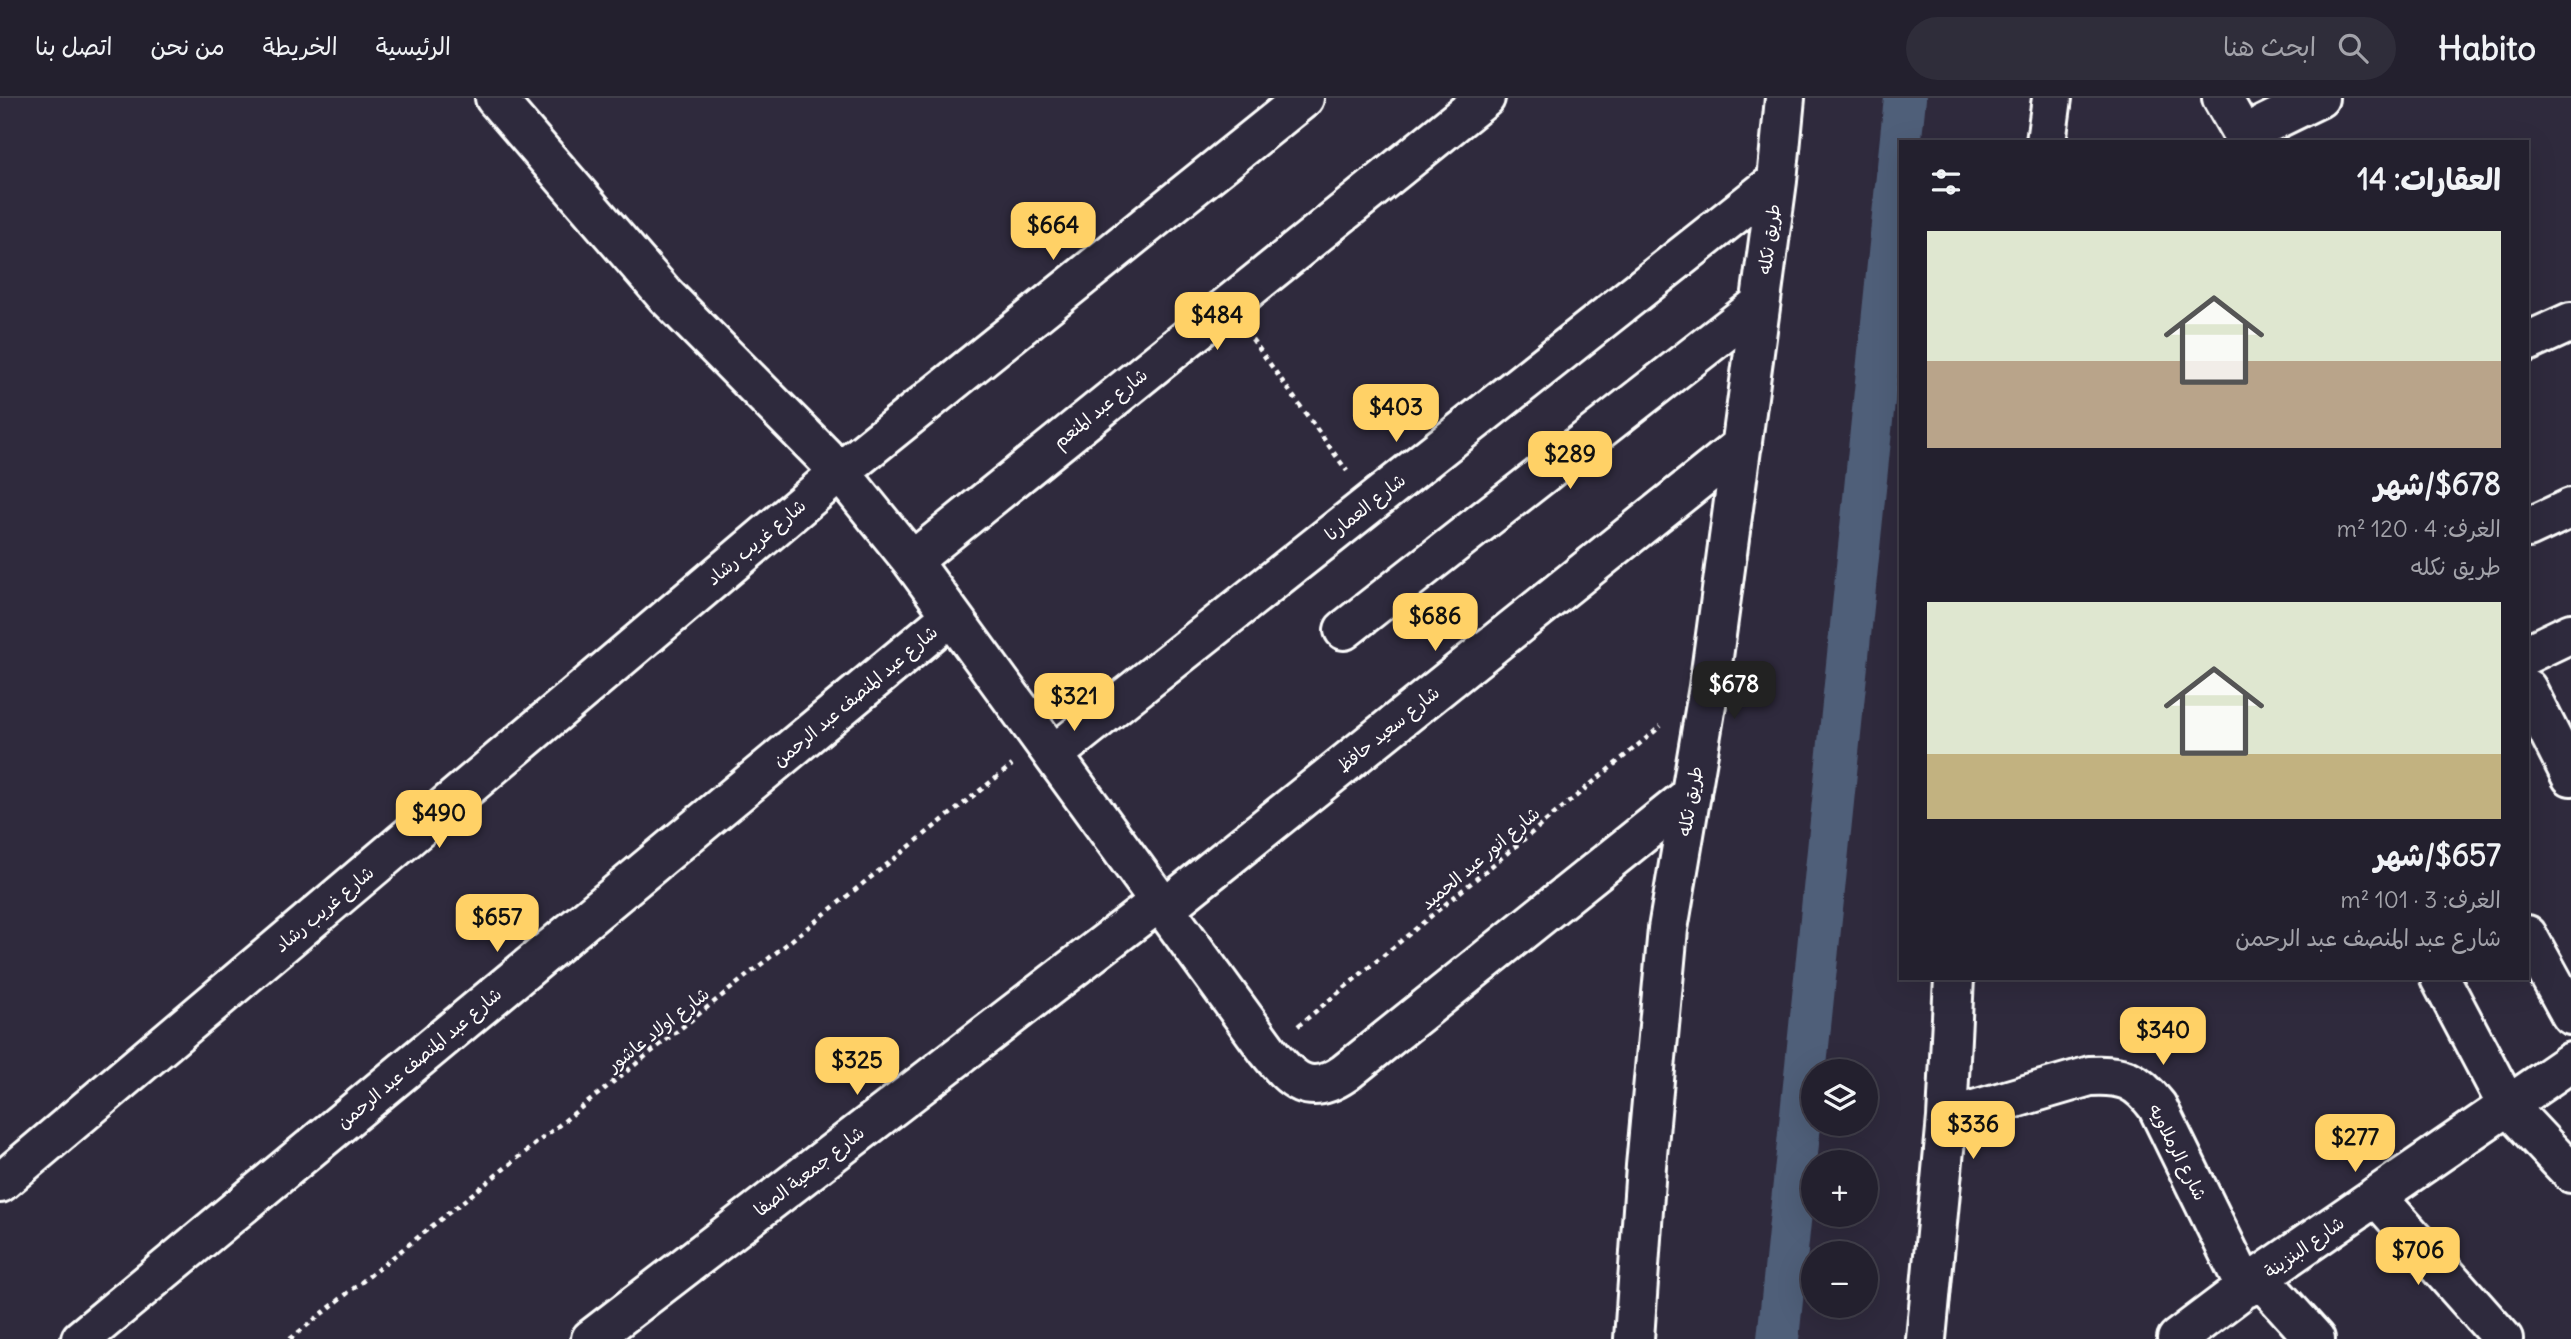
<!DOCTYPE html>
<html lang="ar">
<meta charset="utf-8">
<style>
body{margin:0;font-family:Delius,"Playpen Sans Arabic",sans-serif;background:#2f2d3a;color:#f1f3f6;direction:rtl;height:100vh;display:flex;flex-direction:column;font-size:26px;white-space:nowrap}
*{box-sizing:border-box;margin:0}
p{font-size:23px;color:#a3a3aa}
.icon{flex:none;width:38px;height:38px;fill:none;stroke:currentColor;stroke-width:2;stroke-linecap:round;stroke-linejoin:round}
.map{position:relative;flex:1;overflow:hidden;direction:ltr}
.side{position:absolute;left:1899px;top:42px;width:630px;height:840px;display:flex;flex-direction:column;background:#23202e;border-radius:0px;box-shadow:0 7px 28px #0002,0 0 0 2px #403e4a;direction:rtl}
.side>*{flex:none}
.buttons{position:absolute;left:1801px;top:961px;display:grid;gap:14px}
.buttons a{display:grid;place-items:center;width:77px;height:77px;border-radius:50%;background:#23202e;box-shadow:0 7px 28px #0002,0 0 0 2px #403e4a;font-size:35px}
.price{position:absolute;translate:-50% -60px;padding:0 16px;border-radius:14px;background:#ffd166;color:#111;font-size:23px;line-height:46px;filter:drop-shadow(0 2px 4px #0008)}
.price::after{content:'';position:absolute;left:50%;top:42px;width:21px;height:16px;margin-left:-10px;background:inherit;clip-path:polygon(0 0,100% 0,50% 100%)}
.price.on{background:#222;color:#fff}
ul{padding:0;list-style:none}
li{display:grid;align-content:center;gap:14px;height:371px;padding:0 28px}
li span{display:grid;place-items:center;height:217px;border-radius:0px;color:#555}
li>.icon{margin-inline-start:auto}
span .icon{width:126px;height:126px;fill:#fffc;stroke-width:1}
li b{font-size:30px}
h2{display:flex;justify-content:space-between;align-items:center;height:84px;padding:0 28px;font-size:30px}
header{display:flex;align-items:center;gap:42px;box-sizing:border-box;height:98px;padding:0 35px;background:#23202e;border-bottom:2px solid #403e4a}
header strong{font-size:33px}
nav{display:flex;gap:38px;margin-inline-start:auto;font-size:24px}
.search{width:490px;height:63px;background:#2f2d3a;display:flex;align-items:center;gap:18px;box-sizing:border-box;padding:0 24px;border-radius:38px;color:#a3a3aa;font-size:26px}
.map>svg:first-child{display:block}
.lines{fill:none;stroke-linecap:round;stroke-linejoin:round}
.canal{stroke:#4f5e79;stroke-width:42}
.street-casing{stroke:#fff;stroke-width:44}
.path{stroke:#fff;stroke-width:4.5;stroke-dasharray:5 5;stroke-linecap:butt}
.street{stroke:#2f2a3d;stroke-width:38}
.labels{text-anchor:middle;dominant-baseline:central;stroke-width:5;stroke-linejoin:round;paint-order:stroke}
.street-label{font-size:18px;fill:#fff;stroke:#2f2a3d}
</style>
<header>
<strong>Habito</strong>
<div class="search"><svg class="icon" aria-label="search" viewBox="0 0 24 24"><circle cx="10" cy="10" r="6"/><path d="M15 15l6 6"/></svg>ابحث هنا</div>
<nav><a>الرئيسية</a><a>الخريطة</a><a>من نحن</a><a>اتصل بنا</a></nav>
</header>
<div class="map">
<svg width="2571" height="1241" viewBox="0 0 2571 1241">
<rect width="100%" height="100%" fill="#2f2a3d"/>
<filter id="ink" filterUnits="userSpaceOnUse"><feTurbulence type="fractalNoise" baseFrequency=".0143" numOctaves="2"/><feDisplacementMap in="SourceGraphic" scale="14" xChannelSelector="R" yChannelSelector="G"/><feConvolveMatrix kernelMatrix="1 2 1 2 8 2 1 2 1" color-interpolation-filters="sRGB"/></filter>
<g filter="url(#ink)">
<g class="lines">
<path class="canal" d="M1778,1241l127,-1241"/>
<defs>
<path id="street" d="M495,0l170,197 175,177 72,89 356,490c24,30 41,47 77,22l346,-278
M2222,0l25,44
M2243,37l76,-37
M2046,44l6,-44
M2527,244l44,-20
M2528,430l43,-20
M912,463l573,-463
M1344,532l416,-326
M2527,556l44,-21
M2527,591l44,87
M1053,657l724,-574
M1165,810l577,-463
M2527,837l44,80
M2440,880l67,127 64,68
M1947,1020l143,-42c33,-2 47,4 67,30l89,182
M0,1085l840,-711 464,-374
M2376,1098l127,143
M2259,1179l56,62
M81,1241l870,-723
M591,1241l569,-438
M1634,1241l12,-173 22,-237 41,-242 68,-506 8,-83
M1926,1241l21,-221 7,-140
M2177,1241l82,-62 312,-215"/>
</defs>
<use href="#street" class="street-casing"/>
<path class="path" d="M1252,241l95,132
M1298,928l363,-300
M290,1241l722,-574"/>
<use href="#street" class="street"/>
</g>
</g>
<g class="labels">
<g class="street-label">
<text transform="translate(1769 141) rotate(-82)">طريق نكله</text>
<text transform="translate(1100 310) rotate(-39)">شارع عبد المنعم</text>
<text transform="translate(1365 409) rotate(-38)">شارع العمارنا</text>
<text transform="translate(756 444) rotate(-40)">شارع غريب رشاد</text>
<text transform="translate(855 598) rotate(-40)">شارع عبد المنصف عبد الرحمن</text>
<text transform="translate(1388 631) rotate(-39)">شارع سعيد حافظ</text>
<text transform="translate(1690 703) rotate(-80)">طريق نكله</text>
<text transform="translate(1480 760) rotate(-40)">شارع انور عبد الحميد</text>
<text transform="translate(324 811) rotate(-40)">شارع غريب رشاد</text>
<text transform="translate(658 931) rotate(-38)">شارع اولاد عاشور</text>
<text transform="translate(419 960) rotate(-40)">شارع عبد المنصف عبد الرحمن</text>
<text transform="translate(2178 1054) rotate(63)">شارع الرملاويه</text>
<text transform="translate(809 1073) rotate(-38)">شارع جمعية الصفا</text>
<text transform="translate(2304 1149) rotate(-35)">شارع البنزينة</text>
</g>
</g>
</svg>
<div class="buttons">
<a><svg class="icon" aria-label="layers" viewBox="0 0 24 24"><path d="M12 4l9 5-9 5-9-5zM3 14l9 5 9-5"/></svg></a>
<a>+</a>
<a>−</a>
</div>
<b class="price" style="left:1053px;top:164px">$664</b>
<b class="price" style="left:1217px;top:254px">$484</b>
<b class="price" style="left:1396px;top:346px">$403</b>
<b class="price" style="left:1570px;top:393px">$289</b>
<b class="price" style="left:1435px;top:555px">$686</b>
<b class="price on" style="left:1734px;top:623px">$678</b>
<b class="price" style="left:1074px;top:635px">$321</b>
<b class="price" style="left:439px;top:752px">$490</b>
<b class="price" style="left:497px;top:856px">$657</b>
<b class="price" style="left:2163px;top:969px">$340</b>
<b class="price" style="left:857px;top:999px">$325</b>
<b class="price" style="left:1973px;top:1063px">$336</b>
<b class="price" style="left:2355px;top:1076px">$277</b>
<b class="price" style="left:2418px;top:1189px">$706</b>
<section class="side">
<h2>العقارات: 14<svg class="icon" aria-label="filters" viewBox="0 0 24 24"><path d="M4 7h16M4 17h16"/><circle cx="9" cy="7" r="2"/><circle cx="15" cy="17" r="2"/></svg></h2>
<ul>
<li><span style="background:linear-gradient(#dfe7d0 60%,#b9a48a 0)"><svg class="icon" aria-label="home" viewBox="0 0 24 24"><path d="M3 11l9-7 9 7M6 9v11h12V9"/></svg></span><div><b>$678/شهر</b><p>الغرف: 4 · 120 m²</p><p>طريق نكله</p></div></li>
<li><span style="background:linear-gradient(#dfe7d0 70%,#c2b280 0)"><svg class="icon" aria-label="home" viewBox="0 0 24 24"><path d="M3 11l9-7 9 7M6 9v11h12V9"/></svg></span><div><b>$657/شهر</b><p>الغرف: 3 · 101 m²</p><p>شارع عبد المنصف عبد الرحمن</p></div></li>
</ul>
</section>
</div>
